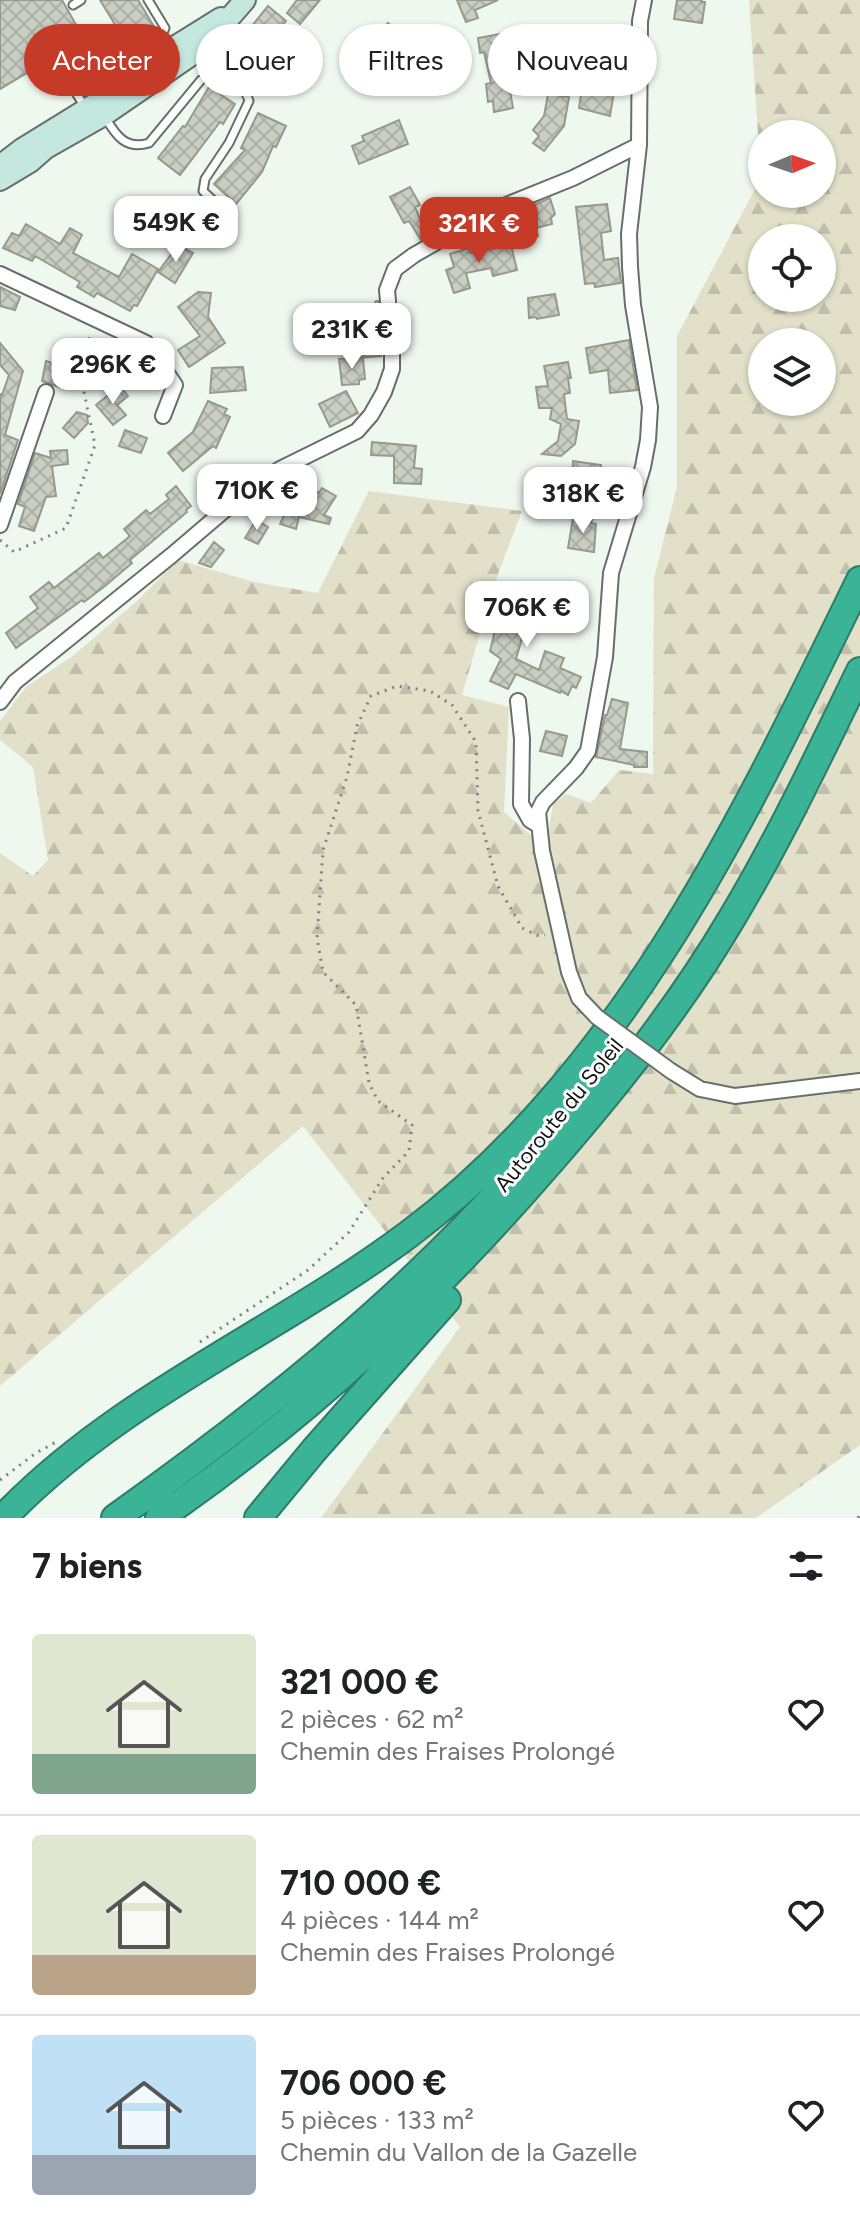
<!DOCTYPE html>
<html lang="fr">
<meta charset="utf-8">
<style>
body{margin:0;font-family:Figtree,sans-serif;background:#f6f6f6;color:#202124;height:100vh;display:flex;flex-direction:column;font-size:30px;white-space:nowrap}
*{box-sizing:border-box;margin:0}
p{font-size:26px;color:#757577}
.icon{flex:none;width:44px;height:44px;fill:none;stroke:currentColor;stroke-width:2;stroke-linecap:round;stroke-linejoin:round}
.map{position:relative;height:1518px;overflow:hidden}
.drawer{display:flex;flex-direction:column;background:#fff;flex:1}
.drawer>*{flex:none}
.hud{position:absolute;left:24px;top:24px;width:812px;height:72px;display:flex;gap:16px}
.needle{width:52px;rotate:88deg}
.fabs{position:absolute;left:748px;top:120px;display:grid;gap:16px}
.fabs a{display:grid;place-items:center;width:88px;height:88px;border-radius:50%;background:#fff;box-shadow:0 2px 6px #0004;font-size:40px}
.price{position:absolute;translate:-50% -68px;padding:0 18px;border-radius:16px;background:#fff;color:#222;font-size:26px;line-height:52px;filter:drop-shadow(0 2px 4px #0008)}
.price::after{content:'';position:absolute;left:50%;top:48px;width:24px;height:18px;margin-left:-12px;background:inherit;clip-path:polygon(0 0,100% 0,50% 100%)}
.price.on{background:#c63a28;color:#fff}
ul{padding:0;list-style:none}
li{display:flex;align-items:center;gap:24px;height:200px;padding:0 32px}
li+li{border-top:2px solid #e0e0e0}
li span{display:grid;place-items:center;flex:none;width:224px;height:160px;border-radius:8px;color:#555}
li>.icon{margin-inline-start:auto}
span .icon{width:96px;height:96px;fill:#fffc;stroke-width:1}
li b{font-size:34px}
h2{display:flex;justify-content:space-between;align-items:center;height:96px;padding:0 32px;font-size:34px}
.tag{padding:0 28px;border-radius:36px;background:#fff;box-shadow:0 2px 6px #0004;font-size:28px;line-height:72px}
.tag.on{background:#c63a28;color:#fff}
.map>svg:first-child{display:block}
.forest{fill:url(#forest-firs);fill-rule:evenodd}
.building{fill:url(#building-cross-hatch);stroke:#959a8f;stroke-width:2}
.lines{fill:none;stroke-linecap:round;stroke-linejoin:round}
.lane-casing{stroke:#677068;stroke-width:11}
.street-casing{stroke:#677068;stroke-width:18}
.secondary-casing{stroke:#677068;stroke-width:24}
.highway-casing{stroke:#2c7c68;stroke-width:30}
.path{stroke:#7c827d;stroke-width:3;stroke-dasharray:2 6;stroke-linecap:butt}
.lane{stroke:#fff;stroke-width:7}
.street{stroke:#fff;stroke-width:14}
.secondary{stroke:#c4e8e0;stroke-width:20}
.highway{stroke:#3ab396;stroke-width:26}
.street-bridge-casing{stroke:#677068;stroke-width:18;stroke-linecap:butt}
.street-bridge{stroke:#fff;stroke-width:14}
.labels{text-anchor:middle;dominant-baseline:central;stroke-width:6;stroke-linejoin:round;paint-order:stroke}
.street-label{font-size:22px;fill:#121613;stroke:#fff}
</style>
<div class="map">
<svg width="860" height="1518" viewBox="0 0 860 1518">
<defs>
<pattern id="forest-firs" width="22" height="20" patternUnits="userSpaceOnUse" patternTransform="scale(2)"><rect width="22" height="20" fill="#e2e0c8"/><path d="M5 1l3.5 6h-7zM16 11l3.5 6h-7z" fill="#c1bfab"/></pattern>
<pattern id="building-cross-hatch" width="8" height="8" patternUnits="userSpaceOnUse" patternTransform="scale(2)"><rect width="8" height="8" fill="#c9cec3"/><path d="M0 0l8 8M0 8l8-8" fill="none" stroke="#acb0a7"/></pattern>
</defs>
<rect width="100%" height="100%" fill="#eef8ef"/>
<path class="forest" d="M749,0h111v1445l-104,73h-435l139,-191 -157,-201 -303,260v-533l33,23 15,-16 -15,-93 -33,-27v-19l26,-34 48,-32 64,-55 40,-40 76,22 64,11 51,-102 153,20 -27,71 -33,113 47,12 -5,105 42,36 7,-44 13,-10 25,9 28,-33 34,4 1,-196 23,-91v-151l84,-158zM762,134h60v60h-60zM762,238h60v60h-60zM762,342h60v60h-60z"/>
<path class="building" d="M0,0h62l22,39 -84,50z
M100,0h38l18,30 -28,16z
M297,0h23l-20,24 -13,-11z
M457,0h41l-23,10 3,8 -12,4z
M677,0h25l-1,2h4l-3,21 -28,-4z
M268,6l18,15 -10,12 20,17 -35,27 -26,-30z
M388,23l15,13 -28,33 -2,-2 -13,14 -15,-12 8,-10 -4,-4 9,-10 3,2 15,-17 3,3z
M500,34l13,74 -19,4 -1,-11 -5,1 -2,-18 5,-1 -7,-31 -4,1 -2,-15z
M583,81l32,5 -5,30 -31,-8z
M209,87l26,17 -12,20 -3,-2 -40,53 -22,-17 25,-32 2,1z
M548,94l21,3 -5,29 -20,25 -11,-8 6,-7 -6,-6 11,-14z
M258,113l28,13 -10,21 -3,-1 -11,26 -26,32 -22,-20 31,-34 -4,-2z
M399,120l9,24 -49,20 -7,-18 12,-5 -2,-5z
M410,187l10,18 -5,2 12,29 -6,4 -12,-19 -5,2 -14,-26z
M550,198l5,16 -4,4 1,6 -16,4 2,8 -10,1 1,9 -16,1 -3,-32 26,-3 -2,-7z
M607,204l4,27 -10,2 3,27 14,-2 3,25 -26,4 -1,-4 -9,1 -9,-77z
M26,224l34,20 10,-16 12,7 -9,18 46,24 13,-23 26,15 -21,37 -3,-1 -4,6 -33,-18 -3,4 -17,-10 3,-5 -45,-26 -3,5 -29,-13 9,-15 7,3z
M178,245l15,8 -18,30 -17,-11z
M511,245l6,25 -24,6 -2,-8 -25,5 4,15 -16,5 -8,-23 8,-3 -4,-13 19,-6 1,5z
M0,287l20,10 -5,13 -15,-4z
M198,292l13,1 -3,24 17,26 -36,24 -11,-17 22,-14 -22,-29z
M555,294l4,21 -22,4 -1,-2 -7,1 -1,-20z
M376,301h2l3,55 -23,2 -1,-15 5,-1 -2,-16z
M629,340l8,50 -27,3 -2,-23 -18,3 -4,-25z
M0,343l23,28 -18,64 13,5 -18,54v-100l2,1 7,-20 -9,-10z
M107,345l17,23 -18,11 -15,-21z
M363,358l2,21 -6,1v4l-17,1 -3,-26z
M46,361l33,11 -6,16 -7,-3 -1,4 -23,-8z
M568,362l3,16h-3l2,15 -6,1 3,25 12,2 -4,23 -14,12 -19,-2 16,-13 3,-17 -11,-5 2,-11h-13l-3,-21 12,-1 -4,-20z
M243,367l3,23 -36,3 2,-25z
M120,386l8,10 -11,9 9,10 -13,10 -17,-20z
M346,391l12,22 -28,14 -11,-23z
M208,401l19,8 -3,5 6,3 -14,31 -3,-2 -30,25 -15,-18 25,-21z
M77,412l10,3 1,8 -14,15 -11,-10z
M125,430l22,8 -6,15 -22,-7z
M372,442l44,4 -2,22 8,1 -1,15 -27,-1v-27l-23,-1z
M67,450l1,14 -16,2 4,30 -10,1 -12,34 -15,-5 6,-19 -7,-3 17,-51 16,5 -1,-7z
M573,461l28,4 -2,12 -8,-1 -1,5 -18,-3z
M176,486l15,20 -5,4 1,2 -57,48 2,3 -27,23 -21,16 -2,-2 -66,48 -10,-15 32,-25 -8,-11 19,-15 5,6 45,-35 4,5 27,-22 -6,-7 22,-19 4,4 19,-15 -3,-4z
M322,488l14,8 -12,19 7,3 -2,6 -30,-7 -3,12 -16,-5 11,-23 12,5 11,-16 5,3z
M573,518l19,2 -1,3 5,1 -2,28 -26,-4z
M256,520l12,7 -10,17 -13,-6z
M214,542l10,8 -13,17 -12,-4z
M533,588l13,3 -11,35 -9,-2 -10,35 23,11 6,-19 19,7 -4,10 21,9 -5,11 -4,-2 -4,9 -7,-4 -1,2 -44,-19 -8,15 -18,-8 11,-22 -11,-8 8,-33 7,2 7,-25 17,5z
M612,699l16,4 -8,46 27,3v15h-13v-2l-38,-8 9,-42h2z
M546,731l21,5 -5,20 -22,-5z"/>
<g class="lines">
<defs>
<path id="lane" d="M73,5l8,-5
M86,109l-16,-26 92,-48 3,-7 -17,-28
M105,117c11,19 21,33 44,26l52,-63 17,-12c12,4 28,21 31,33l-20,42 -24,36 -2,12 13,12"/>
<path id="street" d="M0,274l146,69 29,42 -12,31
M0,525l46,-133
M518,701l4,38 -1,65 9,16 8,5
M0,702l15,-20 157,-127 68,-58 40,-28 77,-38 14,-16 13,-23 8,-23v-23l-5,-56 8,-21 19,-14 75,-43 84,-34 66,-33
M597,1017l-18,-19 -10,-26 -27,-121 -4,-39 5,-10 33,-34 12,-17 17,-94 6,-84 32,-106 5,-27 2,-33 -17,-102 -3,-38 -1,-33 10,-89 1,-124 4,-21
M671,1071l29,18 35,7 125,-15"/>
<path id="secondary" d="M0,166l22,-17 107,-66 39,-32 53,-33
M0,180l30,-18 16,-14 58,-33 102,-70 39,-45"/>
<path id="highway" d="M3,1518c115,-121 274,-185 406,-284 217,-163 335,-417 451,-654
M115,1518c178,-127 353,-269 483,-447
M159,1518c152,-105 272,-218 393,-358 66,-76 128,-154 180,-242 48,-80 87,-163 128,-247
M258,1518l57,-69 132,-149"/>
</defs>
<use href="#lane" class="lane-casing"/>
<use href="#street" class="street-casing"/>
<use href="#secondary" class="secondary-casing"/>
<use href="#highway" class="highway-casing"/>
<path class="path" d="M0,540l14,12 52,-24 29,-83 -15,-72 11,-41
M200,1342l108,-72 41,-38 34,-54 26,-27 3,-26 -34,-24 -9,-18 -13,-78 -33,-33 -6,-34 6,-88 24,-73 10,-51 14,-30 26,-10 33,5 22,14 24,37 2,69 20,75 24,42 17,8 6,-1
M0,1480l36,-27 20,-11
M858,1518l2,-4"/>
<use href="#lane" class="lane"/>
<use href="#street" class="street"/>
<use href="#secondary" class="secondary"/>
<use href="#highway" class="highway"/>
<defs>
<path id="street-bridge" d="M597,1017l74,54"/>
</defs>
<use href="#street-bridge" class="street-bridge-casing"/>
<use href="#street-bridge" class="street-bridge"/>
</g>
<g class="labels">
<g class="street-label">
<text transform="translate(559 1115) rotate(-51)">Autoroute du Soleil</text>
</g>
</g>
</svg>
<div class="fabs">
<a><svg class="needle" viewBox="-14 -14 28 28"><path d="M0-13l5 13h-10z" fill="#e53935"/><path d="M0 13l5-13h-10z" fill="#757577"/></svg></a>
<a><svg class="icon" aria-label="locate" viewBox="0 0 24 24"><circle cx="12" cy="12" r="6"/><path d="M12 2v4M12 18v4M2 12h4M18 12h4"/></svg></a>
<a><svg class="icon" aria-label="layers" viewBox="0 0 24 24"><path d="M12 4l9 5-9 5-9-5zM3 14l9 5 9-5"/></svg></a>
</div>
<b class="price" style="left:176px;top:264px">549K €</b>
<b class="price on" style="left:479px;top:265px">321K €</b>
<b class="price" style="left:352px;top:371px">231K €</b>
<b class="price" style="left:113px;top:406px">296K €</b>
<b class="price" style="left:257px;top:532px">710K €</b>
<b class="price" style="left:583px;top:535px">318K €</b>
<b class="price" style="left:527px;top:649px">706K €</b>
<div class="hud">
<a class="tag on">Acheter</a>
<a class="tag">Louer</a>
<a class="tag">Filtres</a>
<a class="tag">Nouveau</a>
</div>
</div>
<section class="drawer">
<h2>7 biens<svg class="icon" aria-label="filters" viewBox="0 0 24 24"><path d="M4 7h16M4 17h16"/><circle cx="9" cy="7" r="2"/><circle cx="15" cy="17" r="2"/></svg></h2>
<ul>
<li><span style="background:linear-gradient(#dfe7d0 75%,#7fa58c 0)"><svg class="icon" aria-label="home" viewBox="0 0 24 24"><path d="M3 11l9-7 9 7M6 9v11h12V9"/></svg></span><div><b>321 000 €</b><p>2 pièces · 62 m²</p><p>Chemin des Fraises Prolongé</p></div><svg class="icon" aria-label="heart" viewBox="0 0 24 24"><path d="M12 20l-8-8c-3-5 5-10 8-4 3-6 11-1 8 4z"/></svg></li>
<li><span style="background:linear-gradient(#dfe7d0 75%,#b9a48a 0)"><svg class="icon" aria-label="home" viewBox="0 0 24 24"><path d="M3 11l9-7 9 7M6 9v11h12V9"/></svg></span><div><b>710 000 €</b><p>4 pièces · 144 m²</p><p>Chemin des Fraises Prolongé</p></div><svg class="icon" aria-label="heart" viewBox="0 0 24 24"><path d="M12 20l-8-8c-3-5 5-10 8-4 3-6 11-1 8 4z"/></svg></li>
<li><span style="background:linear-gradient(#bfe0f5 75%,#9aa5b1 0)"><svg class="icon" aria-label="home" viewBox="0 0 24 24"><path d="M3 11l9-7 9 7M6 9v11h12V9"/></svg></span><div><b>706 000 €</b><p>5 pièces · 133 m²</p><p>Chemin du Vallon de la Gazelle</p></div><svg class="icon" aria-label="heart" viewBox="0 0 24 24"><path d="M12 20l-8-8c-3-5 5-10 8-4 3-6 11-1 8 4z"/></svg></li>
</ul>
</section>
